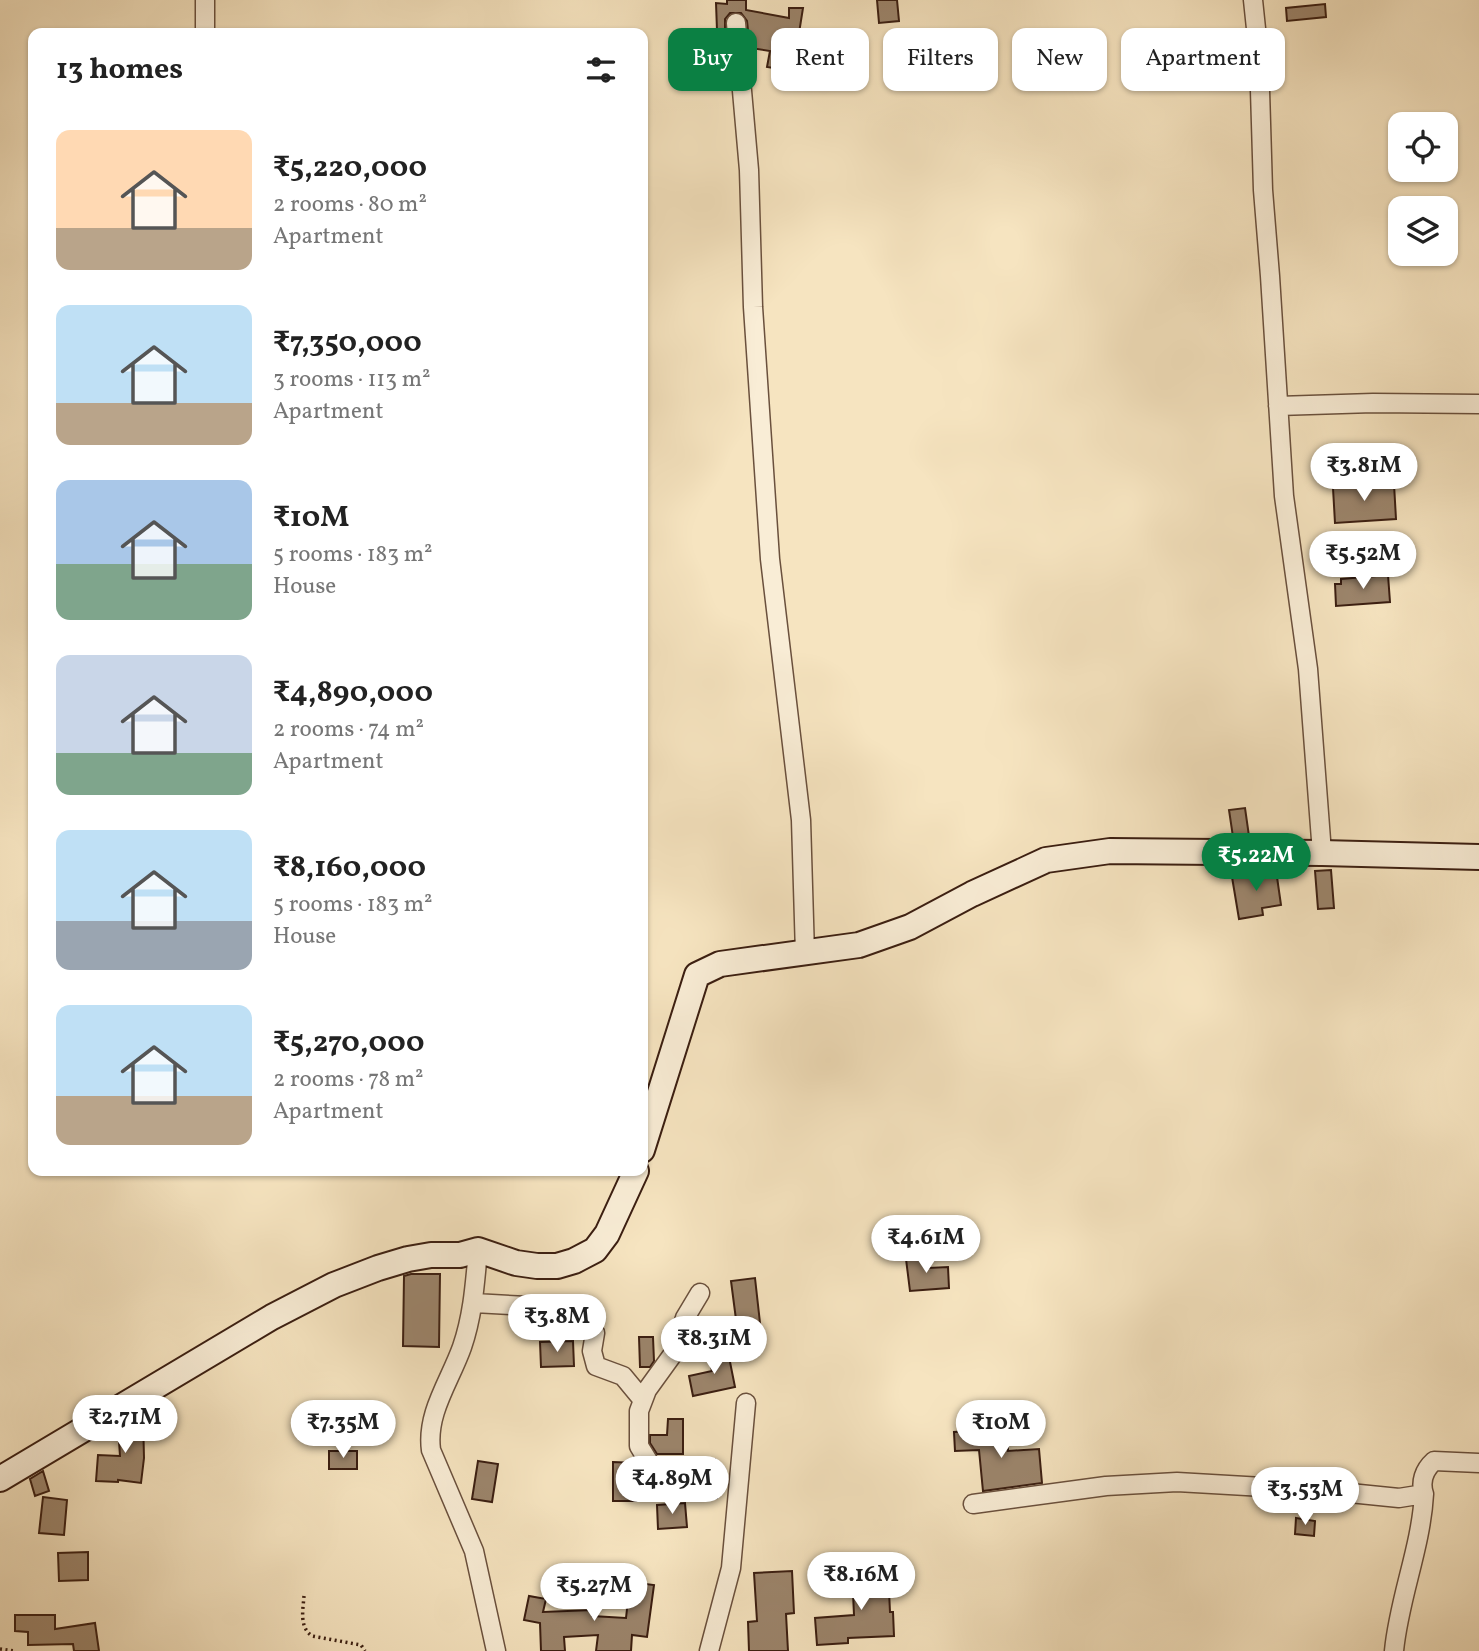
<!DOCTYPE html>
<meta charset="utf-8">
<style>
body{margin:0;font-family:Vollkorn,serif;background:#f6f6f6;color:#222;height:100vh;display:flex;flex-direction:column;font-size:26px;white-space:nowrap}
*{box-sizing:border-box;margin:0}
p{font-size:23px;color:#767676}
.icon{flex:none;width:38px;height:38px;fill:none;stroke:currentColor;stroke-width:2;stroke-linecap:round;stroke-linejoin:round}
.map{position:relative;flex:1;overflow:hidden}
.panel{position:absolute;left:28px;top:28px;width:620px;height:1148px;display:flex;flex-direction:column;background:#fff;border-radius:14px;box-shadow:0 2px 5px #0004}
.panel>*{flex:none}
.banner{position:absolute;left:668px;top:28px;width:665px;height:63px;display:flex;gap:14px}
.controls{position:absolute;left:1388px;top:112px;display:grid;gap:14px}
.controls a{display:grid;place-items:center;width:70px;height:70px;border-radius:14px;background:#fff;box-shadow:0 2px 5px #0004;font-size:35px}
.price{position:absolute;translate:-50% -60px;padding:0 16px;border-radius:24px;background:#fff;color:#222;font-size:23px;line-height:46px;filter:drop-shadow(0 2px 4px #0008)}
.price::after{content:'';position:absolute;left:50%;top:42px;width:21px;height:16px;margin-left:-10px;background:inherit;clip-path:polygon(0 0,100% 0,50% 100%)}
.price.on{background:#0b8043;color:#fff}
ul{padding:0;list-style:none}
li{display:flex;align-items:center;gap:21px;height:175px;padding:0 28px}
li span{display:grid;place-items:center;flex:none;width:196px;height:140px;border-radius:14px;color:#555}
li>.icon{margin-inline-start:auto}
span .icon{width:84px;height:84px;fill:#fffc;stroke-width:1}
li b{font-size:30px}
h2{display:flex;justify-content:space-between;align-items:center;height:84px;padding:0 28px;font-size:30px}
.pill{padding:0 24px;border-radius:14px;background:#fff;box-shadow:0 2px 5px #0004;font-size:24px;line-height:63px}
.pill.on{background:#0b8043;color:#fff}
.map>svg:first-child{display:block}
.building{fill:#9c856c;stroke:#3b1e11;stroke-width:2}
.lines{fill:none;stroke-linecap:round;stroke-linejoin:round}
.street-casing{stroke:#6a503d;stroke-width:21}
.secondary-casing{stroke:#3b1e11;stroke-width:28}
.path{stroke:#3b1e11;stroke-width:3.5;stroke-dasharray:2 3.5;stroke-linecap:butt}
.street{stroke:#f9edd6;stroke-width:18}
.secondary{stroke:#f9edd6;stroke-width:24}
</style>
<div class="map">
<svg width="1479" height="1651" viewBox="0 0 1479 1651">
<rect width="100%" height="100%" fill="#f6e4c0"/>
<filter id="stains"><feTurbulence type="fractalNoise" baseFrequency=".00286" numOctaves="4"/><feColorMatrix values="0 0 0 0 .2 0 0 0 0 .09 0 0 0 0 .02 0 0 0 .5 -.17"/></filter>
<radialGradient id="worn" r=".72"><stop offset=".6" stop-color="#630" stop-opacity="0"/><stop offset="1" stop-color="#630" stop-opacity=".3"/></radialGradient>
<path class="building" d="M727,0h19v10l43,8v-10h14l-7,44 34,-4 2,13 -38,4 -1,6 -26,-4 3,-16 -20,-3 -3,-27 -6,-8h-11l-5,6v10l-8,1 -1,-27 11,1z
M877,0h20l2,21 -20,2z
M1325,4l1,13 -39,4 -1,-13z
M1235,43l1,22 -38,2 -1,-22z
M1394,484l2,35 -61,4 -2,-35z
M1388,575l2,27 -54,4 -1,-22h6v-5z
M1245,808l4,28 -16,1 -4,-27z
M1276,870l5,35 -19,3 1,7 -24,4 -7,-42z
M1331,870l3,38 -16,1 -3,-38z
M926,1256l2,12 20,-1 1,21 -39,3 -4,-32z
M411,1274h29l-1,73 -36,-1 1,-70z
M755,1278l6,54 -23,3 -7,-54z
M639,1337h14l1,24 -4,6h-10z
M573,1341l1,25 -33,1 -1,-25z
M728,1352l7,35 -42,9 -4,-20 23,-5 -3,-15z
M143,1417l1,41 -3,25 -23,-3v2l-22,-1 2,-26 22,1 -2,-30 14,-8z
M668,1419h15v35h-26l-7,-11v-8h17z
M1007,1429l1,22 31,-2 3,34 -59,8 -4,-41 -24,1 -1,-19z
M329,1451h28v18h-28z
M715,1459l2,39 -31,2 -2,-40z
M478,1461l20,3 -6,38 -20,-3z
M613,1462l23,1v38h-23z
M43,1471l6,20 -14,5 -5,-17z
M43,1497l24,3 -3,35 -25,-2z
M685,1503l2,24 -29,2 -1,-24z
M1296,1518l19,3 -1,15 -19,-2z
M88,1552v28l-29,1 -1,-28z
M888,1569l2,43h3l1,24 -46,2v5l-31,2 -2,-27 39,-3 -2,-44z
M792,1571l2,42 -8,1 2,37h-39l-1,-29 9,-1 -3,-48z
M630,1582l24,3 -7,52 -15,-2 -1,16h-35l2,-16 -34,2 1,14h-24l-1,-28 -16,-3 5,-24 17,3 -3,13 49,-2v6l34,2z
M15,1615h40v14l40,-6 4,28h-25l-1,-7 -45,1v-13l-13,-1z"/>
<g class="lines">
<defs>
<path id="street" d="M1253,0l6,57 4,133 7,86 14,220 24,173 14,184
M736,23l13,147 4,137 17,252 31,261 4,134
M205,33v-33
M1278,406l95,-3 106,1
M478,1250c-3,33 -5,65 -16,97 -12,34 -36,66 -31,103l43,101 22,100
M474,1303l53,3 19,9 42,11 7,7 -3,18 4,15 27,10 19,23
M669,1481l-19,-17 -11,-18v-35l8,-21 26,-36 12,-36 15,-25
M973,1504l133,-18 71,-4 153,9 69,7 25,-4c-4,-12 0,-24 10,-33l45,2
M709,1651l22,-83 15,-165
M1394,1651c5,-53 27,-103 30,-157"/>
<path id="secondary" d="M642,1150l55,-175 23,-11 139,-19 51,-18 62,-33 74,-34 64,-9 212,2 157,4
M0,1479l272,-162 62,-32 44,-17 30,-9 23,-4h29l18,-5 38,13 21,3h20l17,-5 21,-11 12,-16 29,-63"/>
</defs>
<use href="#street" class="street-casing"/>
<use href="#secondary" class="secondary-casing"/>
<path class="path" d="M304,1596c-1,14 -5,31 8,40l49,9 4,6
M0,1649l14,2"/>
<use href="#street" class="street"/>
<use href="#secondary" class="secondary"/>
</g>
<rect width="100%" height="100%" filter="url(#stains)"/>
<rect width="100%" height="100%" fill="url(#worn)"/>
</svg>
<div class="controls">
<a><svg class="icon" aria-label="locate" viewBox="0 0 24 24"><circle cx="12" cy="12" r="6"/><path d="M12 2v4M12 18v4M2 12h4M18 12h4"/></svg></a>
<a><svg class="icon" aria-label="layers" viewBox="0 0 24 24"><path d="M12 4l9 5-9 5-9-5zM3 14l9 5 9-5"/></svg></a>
</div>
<b class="price" style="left:1364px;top:503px">₹3.81M</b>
<b class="price" style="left:1363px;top:591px">₹5.52M</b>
<b class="price on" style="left:1256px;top:893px">₹5.22M</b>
<b class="price" style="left:926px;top:1275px">₹4.61M</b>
<b class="price" style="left:557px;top:1354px">₹3.8M</b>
<b class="price" style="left:714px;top:1376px">₹8.31M</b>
<b class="price" style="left:125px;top:1455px">₹2.71M</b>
<b class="price" style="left:343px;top:1460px">₹7.35M</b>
<b class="price" style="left:1001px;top:1460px">₹10M</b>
<b class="price" style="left:672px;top:1516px">₹4.89M</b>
<b class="price" style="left:1305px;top:1527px">₹3.53M</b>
<b class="price" style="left:861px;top:1612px">₹8.16M</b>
<b class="price" style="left:594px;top:1623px">₹5.27M</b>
<div class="banner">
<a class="pill on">Buy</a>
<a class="pill">Rent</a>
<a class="pill">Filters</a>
<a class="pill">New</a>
<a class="pill">Apartment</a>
</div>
<section class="panel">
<h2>13 homes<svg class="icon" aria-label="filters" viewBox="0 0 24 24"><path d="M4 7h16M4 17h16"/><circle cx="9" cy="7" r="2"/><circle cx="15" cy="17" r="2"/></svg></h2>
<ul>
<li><span style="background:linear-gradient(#ffd9b3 70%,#b9a48a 0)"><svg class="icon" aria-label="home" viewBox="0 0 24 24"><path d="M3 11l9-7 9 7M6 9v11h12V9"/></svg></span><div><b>₹5,220,000</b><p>2 rooms · 80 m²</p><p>Apartment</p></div></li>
<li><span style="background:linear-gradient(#bfe0f5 70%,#b9a48a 0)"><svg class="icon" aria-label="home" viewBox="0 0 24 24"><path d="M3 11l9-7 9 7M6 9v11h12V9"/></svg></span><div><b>₹7,350,000</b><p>3 rooms · 113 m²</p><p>Apartment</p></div></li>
<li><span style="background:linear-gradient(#a9c7e8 60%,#7fa58c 0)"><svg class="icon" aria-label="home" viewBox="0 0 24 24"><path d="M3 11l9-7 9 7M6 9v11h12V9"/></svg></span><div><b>₹10M</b><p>5 rooms · 183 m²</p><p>House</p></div></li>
<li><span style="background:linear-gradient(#c9d6e8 70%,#7fa58c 0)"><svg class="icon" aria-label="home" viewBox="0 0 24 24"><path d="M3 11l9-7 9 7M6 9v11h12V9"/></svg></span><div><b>₹4,890,000</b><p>2 rooms · 74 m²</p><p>Apartment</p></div></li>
<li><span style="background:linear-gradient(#bfe0f5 65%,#9aa5b1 0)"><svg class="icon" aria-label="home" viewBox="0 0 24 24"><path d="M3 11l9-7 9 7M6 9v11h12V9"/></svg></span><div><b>₹8,160,000</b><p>5 rooms · 183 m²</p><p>House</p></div></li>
<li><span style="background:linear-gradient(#bfe0f5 65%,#b9a48a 0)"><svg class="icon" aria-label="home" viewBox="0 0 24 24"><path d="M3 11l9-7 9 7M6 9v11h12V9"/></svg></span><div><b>₹5,270,000</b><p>2 rooms · 78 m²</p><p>Apartment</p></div></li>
</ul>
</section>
</div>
